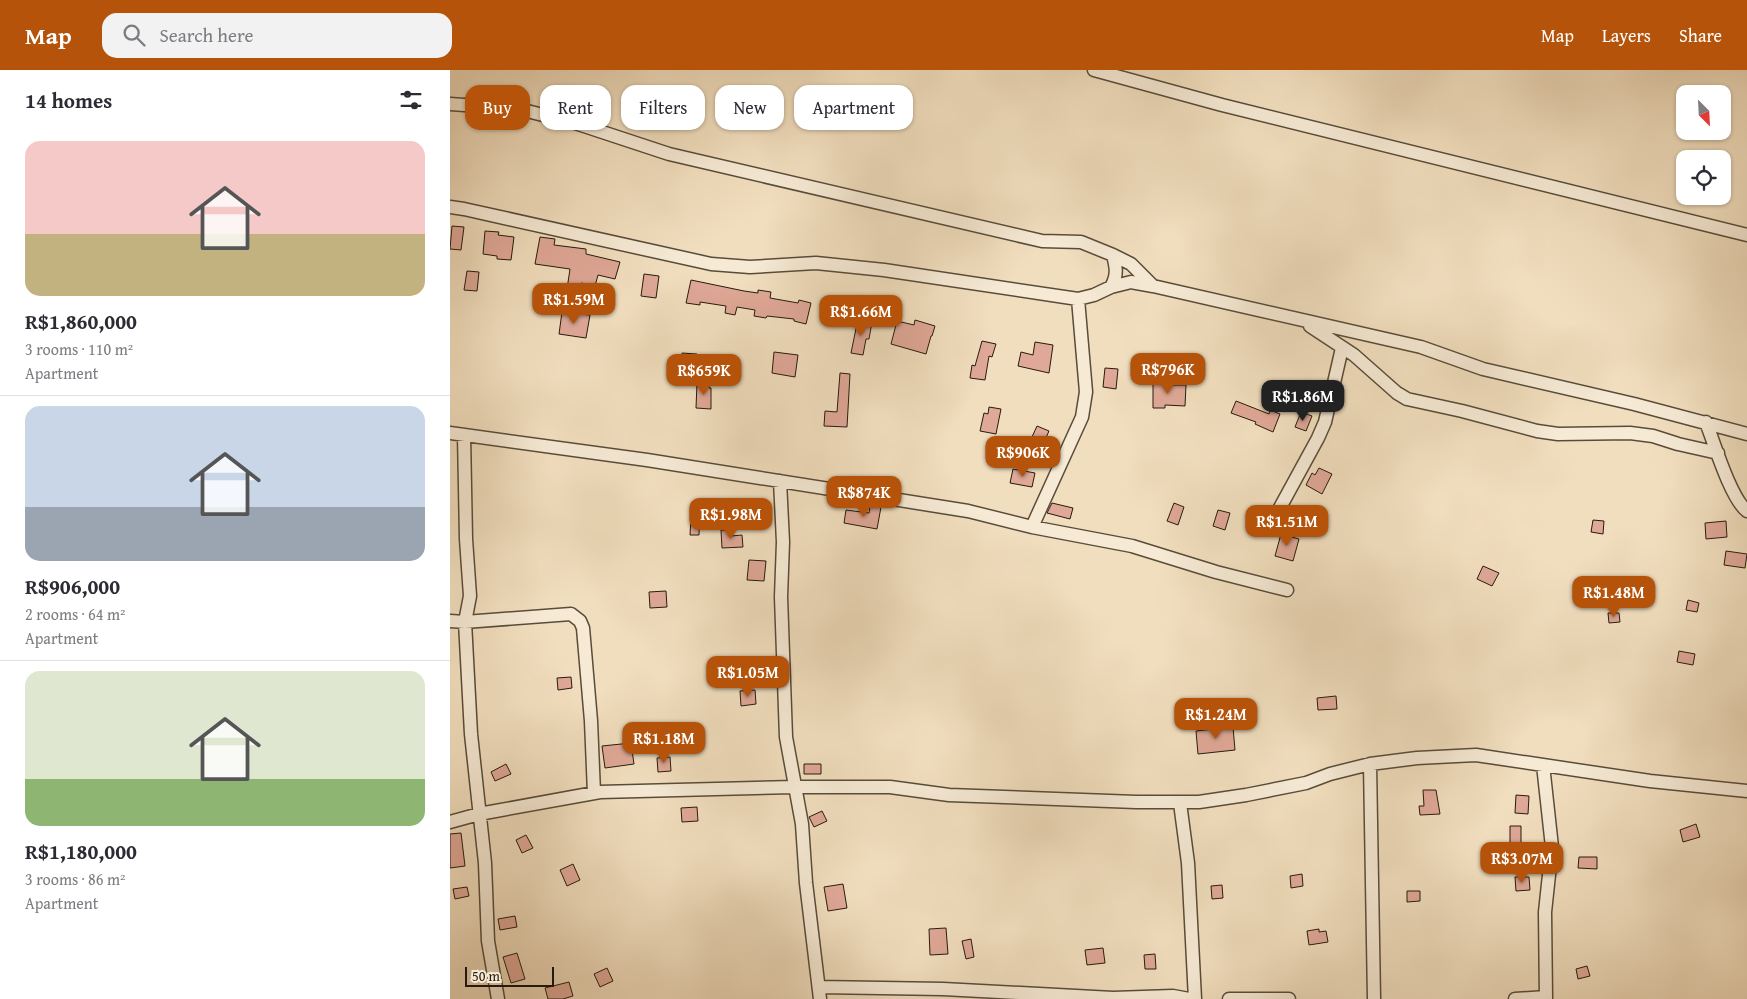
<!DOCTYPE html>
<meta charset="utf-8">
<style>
body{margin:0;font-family:"Gentium Book Plus",serif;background:#f2f2f3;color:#2b2b33;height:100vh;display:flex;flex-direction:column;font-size:19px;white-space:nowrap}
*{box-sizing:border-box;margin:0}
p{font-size:16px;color:#7c7c81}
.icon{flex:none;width:28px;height:28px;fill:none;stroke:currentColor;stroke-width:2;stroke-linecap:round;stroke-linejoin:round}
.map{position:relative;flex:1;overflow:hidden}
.sheet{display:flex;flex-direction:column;background:#fff;width:450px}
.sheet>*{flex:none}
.top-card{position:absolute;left:15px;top:15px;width:475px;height:45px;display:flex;gap:10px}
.needle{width:32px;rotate:156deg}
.buttons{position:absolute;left:1226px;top:15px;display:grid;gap:10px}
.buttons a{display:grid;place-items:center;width:55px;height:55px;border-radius:10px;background:#fff;box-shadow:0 1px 4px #0004;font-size:25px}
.scale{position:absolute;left:15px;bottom:12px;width:89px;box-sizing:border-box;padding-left:5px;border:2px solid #261b0e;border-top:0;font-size:14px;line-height:18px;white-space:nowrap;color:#261b0e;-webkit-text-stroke:4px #f6ead5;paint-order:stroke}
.price{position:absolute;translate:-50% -42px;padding:0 11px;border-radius:10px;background:#b45309;color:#fff;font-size:16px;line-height:32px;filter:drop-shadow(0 1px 2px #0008)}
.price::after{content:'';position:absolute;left:50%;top:30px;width:15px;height:11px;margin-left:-8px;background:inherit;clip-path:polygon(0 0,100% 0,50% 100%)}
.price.on{background:#222;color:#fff}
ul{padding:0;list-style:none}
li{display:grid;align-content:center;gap:10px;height:265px;padding:0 25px}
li+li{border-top:1px solid #e1e1e2}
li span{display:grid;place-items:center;height:155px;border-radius:15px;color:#555}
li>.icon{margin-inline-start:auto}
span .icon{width:90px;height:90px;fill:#fffc;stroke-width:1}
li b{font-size:21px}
h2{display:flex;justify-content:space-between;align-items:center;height:60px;padding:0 25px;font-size:21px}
.chip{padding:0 18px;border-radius:15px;background:#fff;box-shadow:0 1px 4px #0004;font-size:18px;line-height:45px}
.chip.on{background:#b45309;color:#fff}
header{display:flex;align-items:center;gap:30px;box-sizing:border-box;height:70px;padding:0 25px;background:#b45309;color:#fff}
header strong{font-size:24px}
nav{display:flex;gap:28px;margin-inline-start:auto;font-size:18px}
.search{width:350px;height:45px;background:#f2f2f3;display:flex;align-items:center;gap:12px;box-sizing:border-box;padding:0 18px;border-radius:15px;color:#7c7c81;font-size:19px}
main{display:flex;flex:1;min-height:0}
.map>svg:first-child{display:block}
.water{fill:#9ebaba;stroke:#6e7a75}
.building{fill:#dfa897;stroke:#261b0e}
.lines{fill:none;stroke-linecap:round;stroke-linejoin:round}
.minor-casing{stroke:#594c3a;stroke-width:15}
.minor{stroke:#f6ead5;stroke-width:12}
</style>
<header>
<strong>Map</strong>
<div class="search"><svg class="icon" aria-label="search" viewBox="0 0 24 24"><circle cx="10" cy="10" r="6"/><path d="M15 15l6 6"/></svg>Search here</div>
<nav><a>Map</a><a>Layers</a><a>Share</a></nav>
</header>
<main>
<section class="sheet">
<h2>14 homes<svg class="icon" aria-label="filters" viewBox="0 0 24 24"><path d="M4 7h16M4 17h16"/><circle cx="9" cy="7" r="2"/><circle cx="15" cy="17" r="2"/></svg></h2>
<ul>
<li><span style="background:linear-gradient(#f6c9c9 60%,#c2b280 0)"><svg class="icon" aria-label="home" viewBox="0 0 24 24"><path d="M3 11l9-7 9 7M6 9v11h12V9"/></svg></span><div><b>R$1,860,000</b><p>3 rooms · 110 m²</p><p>Apartment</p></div></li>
<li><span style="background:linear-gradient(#c9d6e8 65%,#9aa5b1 0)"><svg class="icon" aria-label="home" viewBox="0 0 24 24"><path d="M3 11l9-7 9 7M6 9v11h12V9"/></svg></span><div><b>R$906,000</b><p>2 rooms · 64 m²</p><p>Apartment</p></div></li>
<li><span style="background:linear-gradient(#dfe7d0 70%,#8fb573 0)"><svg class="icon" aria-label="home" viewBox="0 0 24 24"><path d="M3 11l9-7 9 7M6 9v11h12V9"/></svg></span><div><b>R$1,180,000</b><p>3 rooms · 86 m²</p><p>Apartment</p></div></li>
</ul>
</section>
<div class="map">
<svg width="1297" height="929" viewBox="0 0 1297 929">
<rect width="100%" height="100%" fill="#f1debe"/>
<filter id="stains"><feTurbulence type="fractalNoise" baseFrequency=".004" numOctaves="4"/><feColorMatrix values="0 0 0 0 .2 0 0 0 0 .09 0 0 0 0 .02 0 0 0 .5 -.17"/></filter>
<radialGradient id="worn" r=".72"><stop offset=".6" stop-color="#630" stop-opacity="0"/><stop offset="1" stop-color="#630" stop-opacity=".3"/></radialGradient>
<path class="water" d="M764,632v7l-17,1v-6z"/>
<path class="building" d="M2,156l12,1 -3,23 -11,-1z
M35,161l14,1 -1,3 16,2 -3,23 -14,-1v-3l-14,-2z
M90,167l15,2 -1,6 32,4v5l34,8 -5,17 -17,-4 -3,11 -14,-3 -1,8 -13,-2 3,-20 -35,-5z
M17,201l12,1 -2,19 -13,-1z
M194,204l15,2 -3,22 -15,-2z
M241,210l53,11 14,2v-3l13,2 -1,6 28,5 1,-3 12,3 -5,21 -12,-3v-2l-27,-3 -1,2 -12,-2 1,-6 -18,-3 -2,8 -10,-2 1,-7 -26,-4v3l-14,-2z
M381,234l20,3 -2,14 -20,-4z
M112,242l28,3 -4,23 -27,-4z
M408,249l14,3 -3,17h-3l-3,16 -12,-2z
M465,250l20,6 -3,10h-1l-5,18 -35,-10 6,-23 17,4z
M532,271l14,3 -4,13 -3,-1 -4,24 -15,-2 2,-13 3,1z
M585,272l18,3 -4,28 -31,-7 3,-14 12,3z
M324,282l24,3 -3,22 -23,-4z
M232,283l15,1v17l-15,-1z
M655,298l13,1 -2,20 -13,-2z
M390,303l10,1 -3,53 -23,-1 1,-15 12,1z
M703,310l12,1v4h21l-1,21 -20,-1v3h-12z
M247,313l12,1v4h2v21l-15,-1z
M786,331l33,13 1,-4 10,4 -7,18 -18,-8 1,-2 -25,-9z
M539,337l12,2 -5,25 -16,-3 4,-18 4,1z
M851,342l11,4 -6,15 -11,-4z
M587,356l12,5 -5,11 -12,-5z
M869,398l13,6 -10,20 -16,-9 6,-12 3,2z
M563,399l22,4 -3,14 -22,-4z
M242,432h8l-1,33h-9z
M602,433l21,5 -3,11 -23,-6z
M724,433l10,4 -6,18 -11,-4z
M420,436l11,1 -4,22 -33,-6 2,-13 23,3z
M768,440l12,3 -5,17 -12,-4z
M1143,450l11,1 -1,13 -12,-2z
M1276,451l1,16 -21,2 -1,-16z
M271,460h10v6l11,-1 1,12 -21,1z
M831,464l18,5 -6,22 -18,-5z
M1276,481l21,3 -2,14 -21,-3z
M299,490l17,1 -2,20 -17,-1z
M1033,496l16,7 -7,13 -15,-7z
M216,521l1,16 -17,1 -1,-16z
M1238,530l11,3 -2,9 -11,-2z
M1158,543h11l1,9 -11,1z
M1229,581l16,3 -2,11 -16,-3z
M121,607l1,11 -14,2 -1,-12z
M305,620l1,14 -15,2 -1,-15z
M886,626l1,13 -19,1 -1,-12z
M783,657l2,23 -37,4 -2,-23z
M181,673l3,21 -29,4 -3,-22z
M220,687l1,14 -13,1 -1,-14z
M56,694l5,10 -16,7 -4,-9z
M354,694h17v10h-17z
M973,720h13l4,24 -20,1 -1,-9h5z
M1066,725l13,1 -1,18 -13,-1z
M247,737l1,14 -16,1 -1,-14z
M372,741l5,10 -13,6 -5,-10z
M1246,754l4,13 -17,5 -3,-12z
M1060,756h11v18h-11z
M11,763l4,33 -15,2v-34z
M76,765l7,13 -11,5 -6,-13z
M1129,787h18v12l-19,-1z
M123,794l7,16 -13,6 -7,-16z
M852,804l1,12 -12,2 -1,-12z
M1065,807h14l1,13 -14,1z
M393,814l4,24 -19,3 -4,-24z
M772,815l1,13 -11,1 -1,-13z
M17,817l2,9 -14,3 -2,-10z
M957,821h13v10l-13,1z
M65,846l2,11 -17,3 -2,-11z
M496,858l2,26 -18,1 -1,-26z
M869,859v3l7,-1 2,11 -19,3 -2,-14z
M521,869l3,18 -8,2 -4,-18z
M653,878l2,15 -18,2 -2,-15z
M67,883l8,26 -14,4 -8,-26z
M705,884l1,15h-11l-1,-14z
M1137,896l3,10 -12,3 -2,-10z
M157,898l6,13 -13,6 -6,-13z
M119,912l4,14 -10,3h-15l-3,-11z"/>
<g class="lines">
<defs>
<path id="minor" d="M644,0l128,35 525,130
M0,34l69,5 56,14 94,31 373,87 39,1 32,13 18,9 22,22
M0,137l14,2 247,55 39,3 66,-4 68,7 194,29 16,-4 17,-8 20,-5 22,4 268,61 62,22 151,35 113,30
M661,217c7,-12 5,-20 2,-32
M860,256l44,29 43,38 10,6 55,12 75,20 21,3 72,-1 23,3 25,8 40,9
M1256,352c8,21 25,77 41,89
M0,363l197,27 321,51 64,16 50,-110 4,-25 -8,-93
M14,365l2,104 4,57 -5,26 6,112 14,129 3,78 10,58
M330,411l3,61 -2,55 5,140 16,87 4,59 14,116
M820,456l48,-88 7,-16 17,-74
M582,457l100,19 84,26 71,18
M0,551l15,1 106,-8 9,7 3,7 8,93 3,72
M920,694l4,235
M1093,695l9,82 -7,65 1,87
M730,733l8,60 7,136
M0,752l29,-8 121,-22 194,-5h96l59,8 187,7h63l47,-7 60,-12 24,-9 40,-10 47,-6 59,-3 174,26 97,10
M369,917l124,2 170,9 60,-2 16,3
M779,929h60
M1065,929l31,-2"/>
</defs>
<use href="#minor" class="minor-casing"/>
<use href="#minor" class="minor"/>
</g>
<rect width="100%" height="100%" filter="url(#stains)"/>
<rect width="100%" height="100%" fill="url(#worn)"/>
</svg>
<div class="buttons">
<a><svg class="needle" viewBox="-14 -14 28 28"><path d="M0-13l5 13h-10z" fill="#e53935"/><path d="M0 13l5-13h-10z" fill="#7c7c81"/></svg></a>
<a><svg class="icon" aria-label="locate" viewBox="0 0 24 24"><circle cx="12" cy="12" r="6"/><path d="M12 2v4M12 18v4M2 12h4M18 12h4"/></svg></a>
</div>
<div class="scale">50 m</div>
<b class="price" style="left:124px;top:255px">R$1.59M</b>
<b class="price" style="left:411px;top:267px">R$1.66M</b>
<b class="price" style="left:718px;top:325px">R$796K</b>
<b class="price" style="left:254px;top:326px">R$659K</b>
<b class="price on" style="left:853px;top:352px">R$1.86M</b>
<b class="price" style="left:573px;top:408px">R$906K</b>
<b class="price" style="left:414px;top:448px">R$874K</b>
<b class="price" style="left:281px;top:470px">R$1.98M</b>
<b class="price" style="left:837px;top:477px">R$1.51M</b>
<b class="price" style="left:1164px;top:548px">R$1.48M</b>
<b class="price" style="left:298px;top:628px">R$1.05M</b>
<b class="price" style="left:766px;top:670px">R$1.24M</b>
<b class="price" style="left:214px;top:694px">R$1.18M</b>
<b class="price" style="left:1072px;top:814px">R$3.07M</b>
<div class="top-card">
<a class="chip on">Buy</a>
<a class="chip">Rent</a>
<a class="chip">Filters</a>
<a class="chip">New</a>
<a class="chip">Apartment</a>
</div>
</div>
</main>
